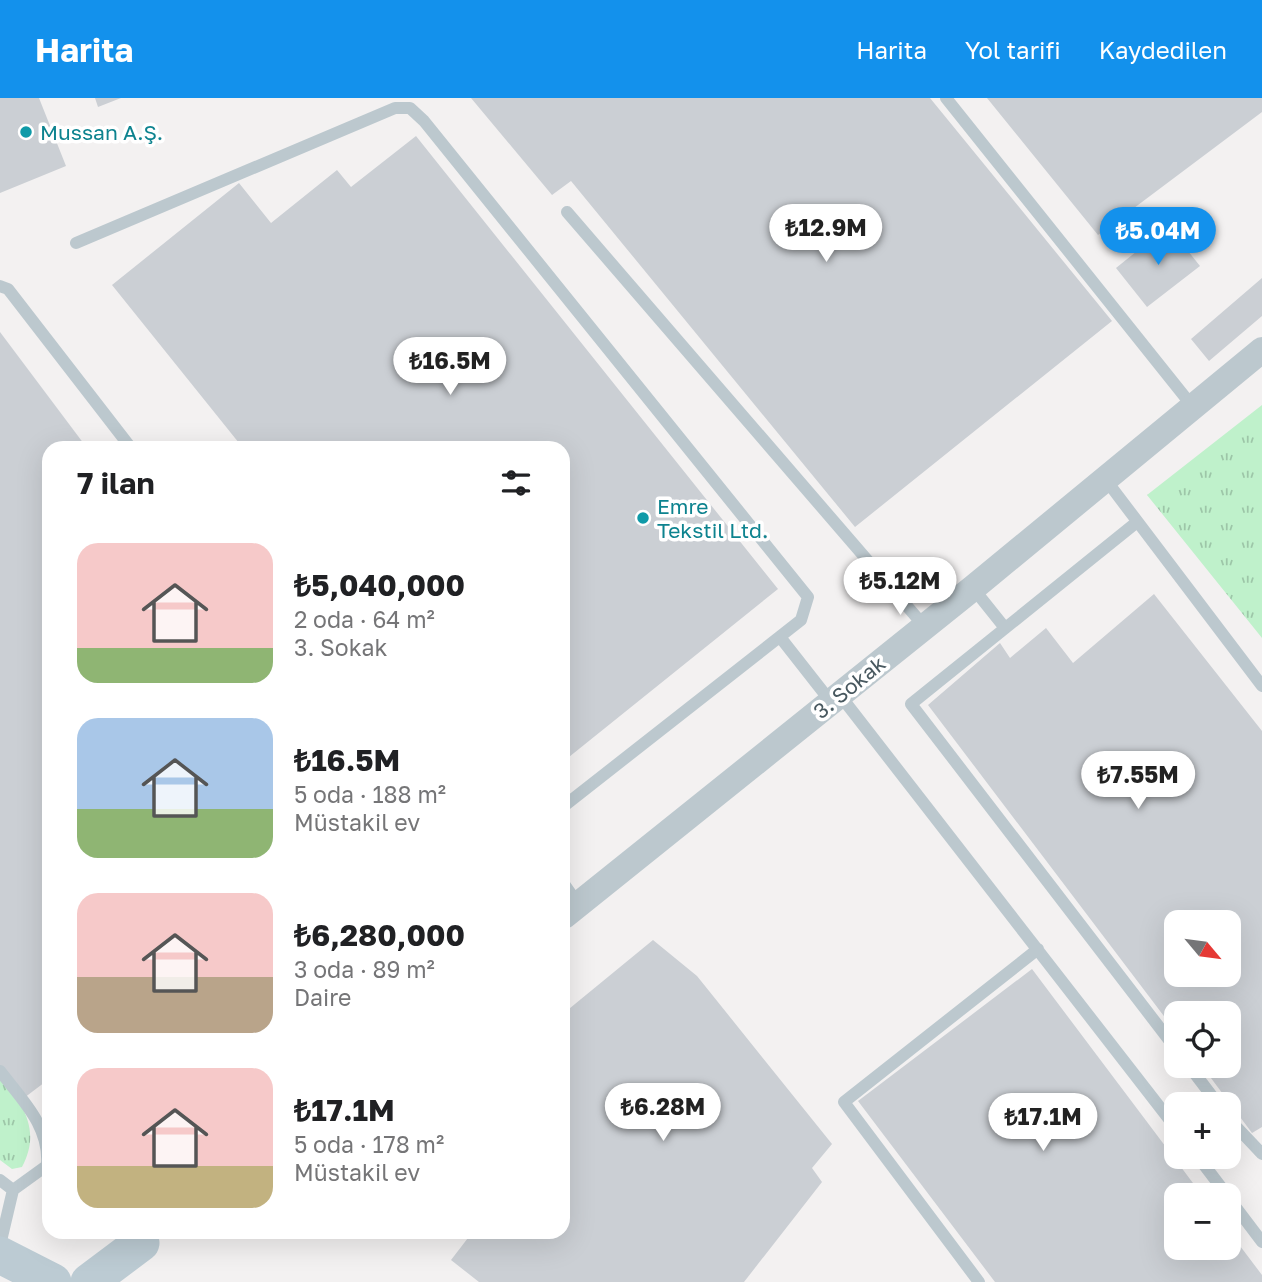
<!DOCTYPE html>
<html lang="tr">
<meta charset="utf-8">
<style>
body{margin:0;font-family:"Golos Text",sans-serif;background:#f2f2f2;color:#202124;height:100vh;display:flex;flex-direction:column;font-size:26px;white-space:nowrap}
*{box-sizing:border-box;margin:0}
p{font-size:23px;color:#757577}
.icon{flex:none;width:38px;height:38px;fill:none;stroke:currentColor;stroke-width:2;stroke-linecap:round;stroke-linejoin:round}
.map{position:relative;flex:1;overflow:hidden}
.sheet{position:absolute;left:42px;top:343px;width:528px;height:798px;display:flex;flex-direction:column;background:#fff;border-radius:21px;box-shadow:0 7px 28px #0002}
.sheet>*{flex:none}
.needle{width:46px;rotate:119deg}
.controls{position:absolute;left:1164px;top:812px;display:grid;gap:14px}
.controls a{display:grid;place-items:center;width:77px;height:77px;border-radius:14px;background:#fff;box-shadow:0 7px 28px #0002;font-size:35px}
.price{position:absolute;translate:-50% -60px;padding:0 16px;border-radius:24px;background:#fff;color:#222;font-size:23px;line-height:46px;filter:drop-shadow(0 2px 4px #0008)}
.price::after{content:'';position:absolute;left:50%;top:42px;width:21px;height:16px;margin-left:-10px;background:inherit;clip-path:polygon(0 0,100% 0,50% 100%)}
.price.selected{background:#1391ec;color:#fff}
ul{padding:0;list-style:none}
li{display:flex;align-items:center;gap:21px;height:175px;padding:0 35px}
li span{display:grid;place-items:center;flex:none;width:196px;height:140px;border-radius:21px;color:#555}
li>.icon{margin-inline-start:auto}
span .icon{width:84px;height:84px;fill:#fffc;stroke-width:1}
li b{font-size:30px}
h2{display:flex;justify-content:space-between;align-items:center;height:84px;padding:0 35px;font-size:30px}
header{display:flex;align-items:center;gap:42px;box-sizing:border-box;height:98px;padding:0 35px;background:#1391ec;color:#fff}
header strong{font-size:33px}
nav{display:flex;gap:38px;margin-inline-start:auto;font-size:24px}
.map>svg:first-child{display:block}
.grass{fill:url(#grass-tufts)}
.building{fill:#cbcfd4;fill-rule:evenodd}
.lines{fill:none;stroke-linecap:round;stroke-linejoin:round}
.service{stroke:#bcc8ce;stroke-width:12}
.minor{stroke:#bcc8ce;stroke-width:26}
.secondary{stroke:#bccbd3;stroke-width:37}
.culture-dot{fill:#0f9aa8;stroke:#fff;stroke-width:2.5}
.labels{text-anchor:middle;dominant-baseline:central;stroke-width:7;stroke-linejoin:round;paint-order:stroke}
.culture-label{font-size:21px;fill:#0d838f;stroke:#fff;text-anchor:start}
.street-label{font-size:21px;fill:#48585f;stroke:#fff}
</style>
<header>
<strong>Harita</strong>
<nav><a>Harita</a><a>Yol tarifi</a><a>Kaydedilen</a></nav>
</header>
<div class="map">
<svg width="1262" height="1184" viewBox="0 0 1262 1184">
<defs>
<pattern id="grass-tufts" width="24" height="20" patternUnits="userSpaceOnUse" patternTransform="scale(1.75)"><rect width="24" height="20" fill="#bff1cb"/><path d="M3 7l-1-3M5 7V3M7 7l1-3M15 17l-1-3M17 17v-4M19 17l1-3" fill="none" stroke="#9dc6a8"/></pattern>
</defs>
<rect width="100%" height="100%" fill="#f3f1f1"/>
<path class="grass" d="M1262,307v233l-115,-143z
M0,976c22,30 42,55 22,93l-10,2 -12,-9z"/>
<path class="building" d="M0,0h39l27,68 -66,27z
M95,0h26l-23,9z
M471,0h459l182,223 -257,206 -284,-346 -19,14z
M987,0h275v14l-164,123z
M416,38l362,453 -214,172v-313h-321l-131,-163 127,-102 32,40 66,-53 14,17z
M1168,128l32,40 -53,41 -31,-39z
M1262,180v38l-53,45 -18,-22z
M0,234l87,116h-38v614l-5,4 5,13 -25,19 -24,-31z
M1154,496l108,137v396l-10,6 -50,-67h26v-53h-52v19l-248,-327 72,-62 10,15 36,-30 27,35zM1176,824h52v53h-52z
M653,842l44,36 135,168 -20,24 10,14 -78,100h-265l-28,-22 20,-26 -2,-2h95v-219z
M1032,871l170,226h-26v53h52v-18l34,45v7h-267l-137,-181z"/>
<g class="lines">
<path class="service" d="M946,0l247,309
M567,114l358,415
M76,145l319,-135h15l14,13 384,476 -7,23 -237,186
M0,188l8,3 123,159
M1106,382l156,206
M1137,424l-226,182 265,345
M973,490l32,40
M780,539l51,65
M839,596l337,434
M564,786l14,20
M1189,968l29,38
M0,973c22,29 50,55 47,94
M1228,1020l34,36
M1198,1059l29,38
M0,1082l13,10
M1228,1099l34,45
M0,1147l13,-55 36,-26
M979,1184l-135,-180 194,-153"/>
<path class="minor" d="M564,818l409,-328 289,-238"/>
<path class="secondary" d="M0,1157l53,27
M89,1184l52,-39"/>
</g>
<g class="culture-dot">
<circle cx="26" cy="34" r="7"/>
<circle cx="643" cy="420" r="7"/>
</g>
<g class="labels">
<g class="culture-label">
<text x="40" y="34">Mussan A.Ş.</text>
<text x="657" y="408">Emre<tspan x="657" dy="24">Tekstil Ltd.</tspan></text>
</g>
<g class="street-label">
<text transform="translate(849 589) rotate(-39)">3. Sokak</text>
</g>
</g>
</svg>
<div class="controls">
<a><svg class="needle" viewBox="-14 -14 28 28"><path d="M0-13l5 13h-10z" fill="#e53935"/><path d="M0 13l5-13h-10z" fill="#757577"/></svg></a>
<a><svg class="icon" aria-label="locate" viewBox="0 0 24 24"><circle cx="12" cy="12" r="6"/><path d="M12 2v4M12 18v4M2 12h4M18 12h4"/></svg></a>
<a>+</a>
<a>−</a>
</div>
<b class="price" style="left:826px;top:166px">₺12.9M</b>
<b class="price selected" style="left:1158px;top:169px">₺5.04M</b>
<b class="price" style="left:450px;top:299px">₺16.5M</b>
<b class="price" style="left:900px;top:519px">₺5.12M</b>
<b class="price" style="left:1138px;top:713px">₺7.55M</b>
<b class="price" style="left:663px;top:1045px">₺6.28M</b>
<b class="price" style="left:1043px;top:1055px">₺17.1M</b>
<section class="sheet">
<h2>7 ilan<svg class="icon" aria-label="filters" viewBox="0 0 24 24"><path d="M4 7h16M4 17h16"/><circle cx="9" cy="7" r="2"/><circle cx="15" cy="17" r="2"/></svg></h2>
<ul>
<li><span style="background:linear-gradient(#f6c9c9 75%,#8fb573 0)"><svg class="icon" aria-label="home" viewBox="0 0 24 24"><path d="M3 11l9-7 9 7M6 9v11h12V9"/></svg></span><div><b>₺5,040,000</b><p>2 oda · 64 m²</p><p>3. Sokak</p></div></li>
<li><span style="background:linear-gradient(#a9c7e8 65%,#8fb573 0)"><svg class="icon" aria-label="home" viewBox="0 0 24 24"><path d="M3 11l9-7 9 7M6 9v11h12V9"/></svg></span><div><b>₺16.5M</b><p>5 oda · 188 m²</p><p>Müstakil ev</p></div></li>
<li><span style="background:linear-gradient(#f6c9c9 60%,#b9a48a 0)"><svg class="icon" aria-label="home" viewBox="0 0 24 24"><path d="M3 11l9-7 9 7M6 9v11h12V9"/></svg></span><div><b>₺6,280,000</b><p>3 oda · 89 m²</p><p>Daire</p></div></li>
<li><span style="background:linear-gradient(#f6c9c9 70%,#c2b280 0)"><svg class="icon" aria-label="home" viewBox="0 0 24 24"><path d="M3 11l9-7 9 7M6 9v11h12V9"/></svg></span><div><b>₺17.1M</b><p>5 oda · 178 m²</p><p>Müstakil ev</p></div></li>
</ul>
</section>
</div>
